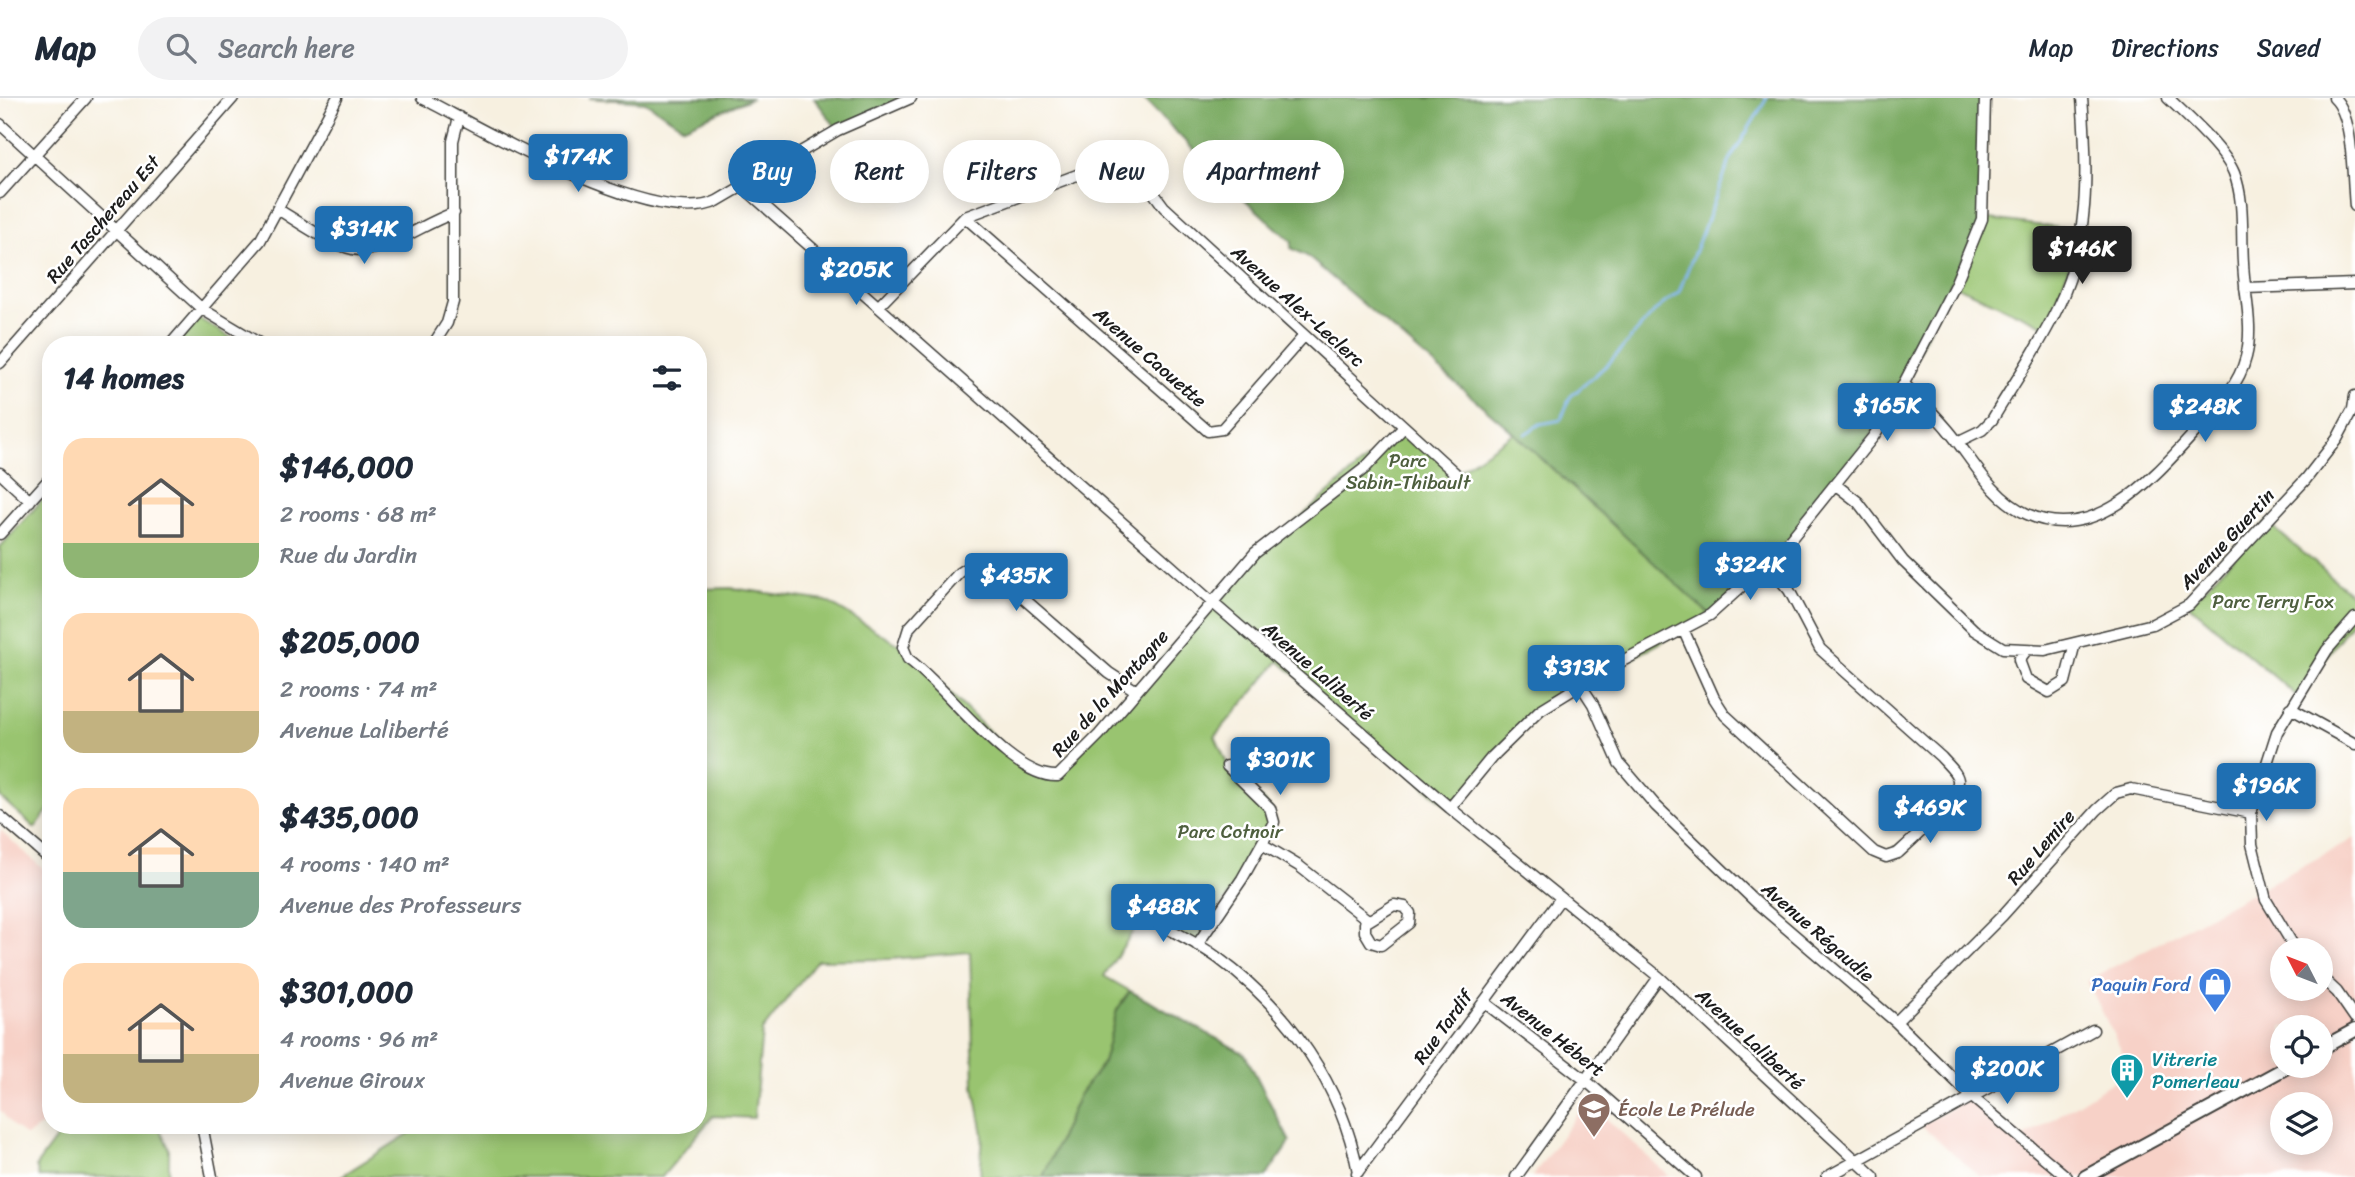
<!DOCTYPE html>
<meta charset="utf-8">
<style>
body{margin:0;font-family:Sriracha,sans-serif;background:#f2f2f3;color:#1f2937;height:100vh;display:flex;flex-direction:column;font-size:26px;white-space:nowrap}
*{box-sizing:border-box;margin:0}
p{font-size:23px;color:#747a83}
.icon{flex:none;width:38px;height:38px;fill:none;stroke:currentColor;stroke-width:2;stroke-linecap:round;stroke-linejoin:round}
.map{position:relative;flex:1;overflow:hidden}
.sheet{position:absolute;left:42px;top:238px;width:665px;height:798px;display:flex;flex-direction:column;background:#fff;border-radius:28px;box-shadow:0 4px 18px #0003}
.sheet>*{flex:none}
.banner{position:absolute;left:728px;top:42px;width:665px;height:63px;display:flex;gap:14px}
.needle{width:46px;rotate:312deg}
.tools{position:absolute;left:2270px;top:840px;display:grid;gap:14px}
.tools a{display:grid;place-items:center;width:63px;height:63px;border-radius:50%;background:#fff;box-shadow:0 4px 18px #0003;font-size:35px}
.price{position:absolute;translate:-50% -60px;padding:0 16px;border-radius:7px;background:#1f6fb2;color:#fff;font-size:23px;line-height:46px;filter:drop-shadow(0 2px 4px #0008)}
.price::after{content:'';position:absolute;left:50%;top:42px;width:21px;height:16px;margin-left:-10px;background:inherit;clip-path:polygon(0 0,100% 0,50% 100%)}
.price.current{background:#222;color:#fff}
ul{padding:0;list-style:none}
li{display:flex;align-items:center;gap:21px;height:175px;padding:0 21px}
li span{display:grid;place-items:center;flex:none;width:196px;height:140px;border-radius:21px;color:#555}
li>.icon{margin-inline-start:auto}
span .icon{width:84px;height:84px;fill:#fffc;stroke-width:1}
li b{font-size:30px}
h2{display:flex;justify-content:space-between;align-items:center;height:84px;padding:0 21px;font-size:30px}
.tag{padding:0 24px;border-radius:32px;background:#fff;box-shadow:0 4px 18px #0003;font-size:24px;line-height:63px}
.tag.current{background:#1f6fb2;color:#fff}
header{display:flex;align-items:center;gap:42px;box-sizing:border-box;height:98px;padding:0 35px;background:#fff;border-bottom:2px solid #e0e1e3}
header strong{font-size:33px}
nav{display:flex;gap:38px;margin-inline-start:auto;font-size:24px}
.search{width:490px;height:63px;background:#f2f2f3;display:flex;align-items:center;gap:18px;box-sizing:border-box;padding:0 24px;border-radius:38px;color:#747a83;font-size:26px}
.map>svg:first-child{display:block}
.built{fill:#f7d1c7;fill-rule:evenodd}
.green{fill:#99c470;stroke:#5a7046;stroke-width:2}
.forest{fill:#7aaa62;stroke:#4b633f;stroke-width:2}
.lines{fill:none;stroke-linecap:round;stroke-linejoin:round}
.stream{stroke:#80b6ef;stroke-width:2.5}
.minor-casing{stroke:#3d3c39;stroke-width:13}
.major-casing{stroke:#3d3c39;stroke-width:16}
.minor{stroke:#fff;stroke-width:10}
.major{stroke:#fff;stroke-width:12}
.labels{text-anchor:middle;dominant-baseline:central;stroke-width:5;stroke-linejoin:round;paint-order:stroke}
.street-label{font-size:19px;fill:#1c1c1c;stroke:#fff}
.park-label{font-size:19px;fill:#4e5f3e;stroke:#fff}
.shop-label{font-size:19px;fill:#366cbe;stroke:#fff;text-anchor:end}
.culture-label{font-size:19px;fill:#0d838f;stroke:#fff;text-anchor:start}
.education-label{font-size:19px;fill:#785e54;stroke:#fff;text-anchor:start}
</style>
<header>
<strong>Map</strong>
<div class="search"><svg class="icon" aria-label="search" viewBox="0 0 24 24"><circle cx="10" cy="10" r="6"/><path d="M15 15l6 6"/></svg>Search here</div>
<nav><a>Map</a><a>Directions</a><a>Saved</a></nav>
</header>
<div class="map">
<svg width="2355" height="1079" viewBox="0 0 2355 1079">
<rect width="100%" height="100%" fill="#fff"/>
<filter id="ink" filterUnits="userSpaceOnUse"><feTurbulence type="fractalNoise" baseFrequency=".0143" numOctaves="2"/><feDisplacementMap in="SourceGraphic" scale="14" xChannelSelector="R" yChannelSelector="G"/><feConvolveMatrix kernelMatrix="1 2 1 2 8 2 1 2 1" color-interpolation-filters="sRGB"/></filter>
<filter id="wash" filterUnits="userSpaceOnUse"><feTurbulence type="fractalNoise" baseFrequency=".00686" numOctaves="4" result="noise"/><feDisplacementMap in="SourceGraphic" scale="28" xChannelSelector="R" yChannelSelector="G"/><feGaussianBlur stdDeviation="1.57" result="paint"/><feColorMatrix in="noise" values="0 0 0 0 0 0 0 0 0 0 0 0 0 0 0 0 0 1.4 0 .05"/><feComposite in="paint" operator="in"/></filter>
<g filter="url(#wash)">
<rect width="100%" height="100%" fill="#f7f0e0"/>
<path class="built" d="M0,732l51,46v243l-25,17 -13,-10 -13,-16z
M2355,740v339h-375l-59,-52 51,-28 51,41 108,-68 -44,-89zM2282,852h38v39h-38zM2282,929h38v39h-38zM2282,1006h38v39h-38z
M1587,1003l83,76h-138z"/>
<path class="green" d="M1982,120l100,13 -35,96 -92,-42z
M198,220l45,27h-67z
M1404,329l51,46 59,-40 196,182 -170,95 -90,98 -171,-147 -64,75 13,30 42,42 4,14 -77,123 -54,-29 -39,60 26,15 -13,19 -14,53 -24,32 -36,82h-63l3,-43 -9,-48 -4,-134 -79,7 -74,1 -55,71 -8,87 -41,-2 -51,61h-322l73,-46 100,-6h185v-536l33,-1 95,13 77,46 122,120 32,9 183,-206z
M51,392v316l-16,22 -35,-31v-250z
M2267,424l88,75v21l-58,78 -108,-91z
M73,1027h85l11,23v29h-130l-3,-11 29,-40 5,3z"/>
<path class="forest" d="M589,0h163l-68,29 -39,-25z
M814,0h97l-73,32z
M1143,0h842l-3,121 -93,193 -107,138 -72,65 -196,-182 -207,-177 -16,-8 1,-6 -71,-64z
M1130,893l115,63 45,88 -24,35h-223l36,-82 24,-32 14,-53z"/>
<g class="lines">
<path class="stream" d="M1525,336l15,-10 21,-4 9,-23 39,-34 48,-54 22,-17 52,-134 36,-60"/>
</g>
</g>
<g filter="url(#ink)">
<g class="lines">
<defs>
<path id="minor" d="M422,0c61,31 233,133 295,103l121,-71 73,-32
M2334,0c20,18 18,80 21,108
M0,26l202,185 60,36
M743,89l470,416 237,205 209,169 215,200
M0,95l86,-95
M279,112c20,12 61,42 84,40 32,-3 61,-27 91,-37
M965,119l243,214 14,-2 82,-93
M2245,190l110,-4
M878,209l87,-90 168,-63 11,26 20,27 291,266
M170,247l90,-104 77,-143
M433,247l14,-22 6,-21v-161l6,-24
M0,265l233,-265
M1904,286c15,15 30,29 44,46 24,28 43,68 79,84 69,32 128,-38 169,-83 19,-21 43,-45 50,-74 8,-31 -2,-63 -3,-95 -2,-29 2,-61 -9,-89 -10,-24 -47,-57 -66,-75
M1957,344l25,-12 10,-10c22,-37 47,-73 65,-111 33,-67 31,-139 25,-211
M0,375l30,28
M1836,387l22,17 45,59 71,69 29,18 42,2 108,-26 36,-19 117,-126 31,-40 16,-30 2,-13
M0,436l51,-57
M1683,531l31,69 11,17 149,137 12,5 12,-4c13,-12 62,-55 60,-73 -1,-8 -12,-17 -17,-23l-121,-108 -31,-59 -22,-26
M2025,554l-6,8 7,19 23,13 16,-10 10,-39
M1580,586l13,20 26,59 37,43 101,97 139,119 76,75 95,80
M1135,592l-26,-17 -117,-102c-13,-7 -20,-8 -33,2l-50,55 -6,19 5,12c39,27 102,120 150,117l41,-41 156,-182 110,-85 39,-41
M2290,610l65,36
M1450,710l42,-51 48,-47 65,-40 105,-55 72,-65 91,-113 16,-25 66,-127 27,-66 3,-121
M0,718l51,44
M1262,746l37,22 69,54
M1394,807l11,2 5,6 -1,10 -28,22 -10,-3 -6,-10v-9z
M1143,818c25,13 52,25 75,42 71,52 124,127 140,214
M1197,847l45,-66 32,-57 -4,-14 -43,-42
M2296,852l-30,-50 -14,-56 -1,-31 26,-81 50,-82 28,-32
M2320,878l17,16 18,26
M1484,904l100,77 112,98
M1896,924l107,-107 94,-105 19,-17 15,-4 120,24
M202,1027l10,52
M1357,1075l204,-275
M1516,1079l143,-200
M1827,1079l266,-147"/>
<path id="major" d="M2320,951l35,-19
M2085,1079l204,-111"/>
</defs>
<use href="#minor" class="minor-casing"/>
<use href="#major" class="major-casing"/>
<use href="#minor" class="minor"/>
<use href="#major" class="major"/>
</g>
</g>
<defs>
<symbol id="shop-pin" viewBox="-11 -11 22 30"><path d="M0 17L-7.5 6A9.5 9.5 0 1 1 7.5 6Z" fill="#3f7fe0" stroke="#fff"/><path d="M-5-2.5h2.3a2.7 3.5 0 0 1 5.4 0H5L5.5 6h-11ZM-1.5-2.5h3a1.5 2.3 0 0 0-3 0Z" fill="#fff"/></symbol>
<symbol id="building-pin" viewBox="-11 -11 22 30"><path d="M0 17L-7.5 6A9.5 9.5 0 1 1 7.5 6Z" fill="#0f9aa8" stroke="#fff"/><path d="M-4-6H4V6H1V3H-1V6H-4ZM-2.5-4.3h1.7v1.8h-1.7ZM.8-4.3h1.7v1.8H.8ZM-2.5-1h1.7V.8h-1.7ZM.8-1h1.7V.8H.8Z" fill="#fff"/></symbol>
<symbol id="school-pin" viewBox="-11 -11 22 30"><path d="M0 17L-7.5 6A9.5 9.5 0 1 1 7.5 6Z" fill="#8d6e63" stroke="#fff"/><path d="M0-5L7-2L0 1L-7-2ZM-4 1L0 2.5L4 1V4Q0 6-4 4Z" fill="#fff"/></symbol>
</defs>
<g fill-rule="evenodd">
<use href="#shop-pin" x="2196" y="867" width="38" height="52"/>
<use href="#building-pin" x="2108" y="953" width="38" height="52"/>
<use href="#school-pin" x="1575" y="992" width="38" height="52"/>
</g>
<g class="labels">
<g class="street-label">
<text transform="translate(103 121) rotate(-49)">Rue Taschereau Est</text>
<text transform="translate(1298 208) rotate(42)">Avenue Alex-Leclerc</text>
<text transform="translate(1150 259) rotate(41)">Avenue Caouette</text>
<text transform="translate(2227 441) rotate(-47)">Avenue Guertin</text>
<text transform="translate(1318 573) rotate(41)">Avenue Laliberté</text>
<text transform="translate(1110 595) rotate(-48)">Rue de la Montagne</text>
<text transform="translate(2041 749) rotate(-49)">Rue Lemire</text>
<text transform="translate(1818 834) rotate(41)">Avenue Régaudie</text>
<text transform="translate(1443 929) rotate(-54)">Rue Tardif</text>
<text transform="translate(1553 936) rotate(38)">Avenue Hébert</text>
<text transform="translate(1750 941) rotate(43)">Avenue Laliberté</text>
</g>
<g class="park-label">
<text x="1408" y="362">Parc<tspan x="1408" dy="22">Sabin-Thibault</tspan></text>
<text x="2273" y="503">Parc Terry Fox</text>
<text x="1230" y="733">Parc Cotnoir</text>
</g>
<g class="shop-label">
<text x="2190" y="886">Paquin Ford</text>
</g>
<g class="culture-label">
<text x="2152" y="961">Vitrerie<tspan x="2152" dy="22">Pomerleau</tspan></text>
</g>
<g class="education-label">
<text x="1618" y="1011">École Le Prélude</text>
</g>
</g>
</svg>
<div class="tools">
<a><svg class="needle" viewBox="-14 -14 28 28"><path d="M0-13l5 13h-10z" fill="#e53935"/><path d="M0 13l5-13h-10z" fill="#747a83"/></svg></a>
<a><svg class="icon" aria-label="locate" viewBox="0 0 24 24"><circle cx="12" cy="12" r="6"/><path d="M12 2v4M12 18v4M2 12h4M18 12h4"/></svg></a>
<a><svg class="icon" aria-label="layers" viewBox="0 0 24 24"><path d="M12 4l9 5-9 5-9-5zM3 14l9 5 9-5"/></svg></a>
</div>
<b class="price" style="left:578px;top:96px">$174K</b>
<b class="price" style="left:364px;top:168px">$314K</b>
<b class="price current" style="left:2082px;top:188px">$146K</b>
<b class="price" style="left:856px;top:209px">$205K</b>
<b class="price" style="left:1887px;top:345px">$165K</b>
<b class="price" style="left:2205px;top:346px">$248K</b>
<b class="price" style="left:1750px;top:504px">$324K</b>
<b class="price" style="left:1016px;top:515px">$435K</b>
<b class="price" style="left:1576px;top:607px">$313K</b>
<b class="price" style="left:1280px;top:699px">$301K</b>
<b class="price" style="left:2266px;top:725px">$196K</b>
<b class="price" style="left:1930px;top:747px">$469K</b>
<b class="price" style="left:1163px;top:846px">$488K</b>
<b class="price" style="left:2007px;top:1008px">$200K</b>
<div class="banner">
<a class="tag current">Buy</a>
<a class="tag">Rent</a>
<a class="tag">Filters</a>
<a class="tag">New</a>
<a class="tag">Apartment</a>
</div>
<section class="sheet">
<h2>14 homes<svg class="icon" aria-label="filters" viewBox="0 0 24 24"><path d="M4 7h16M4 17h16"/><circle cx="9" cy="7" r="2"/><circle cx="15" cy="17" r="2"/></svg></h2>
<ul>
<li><span style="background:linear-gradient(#ffd9b3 75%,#8fb573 0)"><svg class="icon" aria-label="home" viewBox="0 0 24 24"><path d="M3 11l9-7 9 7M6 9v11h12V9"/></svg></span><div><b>$146,000</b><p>2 rooms · 68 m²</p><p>Rue du Jardin</p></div></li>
<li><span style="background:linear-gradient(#ffd9b3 70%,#c2b280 0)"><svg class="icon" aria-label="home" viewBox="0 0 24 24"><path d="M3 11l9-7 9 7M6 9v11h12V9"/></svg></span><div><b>$205,000</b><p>2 rooms · 74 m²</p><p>Avenue Laliberté</p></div></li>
<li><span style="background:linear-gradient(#ffd9b3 60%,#7fa58c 0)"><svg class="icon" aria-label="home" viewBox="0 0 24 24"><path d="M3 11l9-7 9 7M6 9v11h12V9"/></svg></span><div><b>$435,000</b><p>4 rooms · 140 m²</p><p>Avenue des Professeurs</p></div></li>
<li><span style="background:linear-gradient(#ffd9b3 65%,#c2b280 0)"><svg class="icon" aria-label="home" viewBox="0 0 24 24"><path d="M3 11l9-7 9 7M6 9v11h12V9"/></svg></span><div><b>$301,000</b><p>4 rooms · 96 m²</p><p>Avenue Giroux</p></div></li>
</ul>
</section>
</div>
